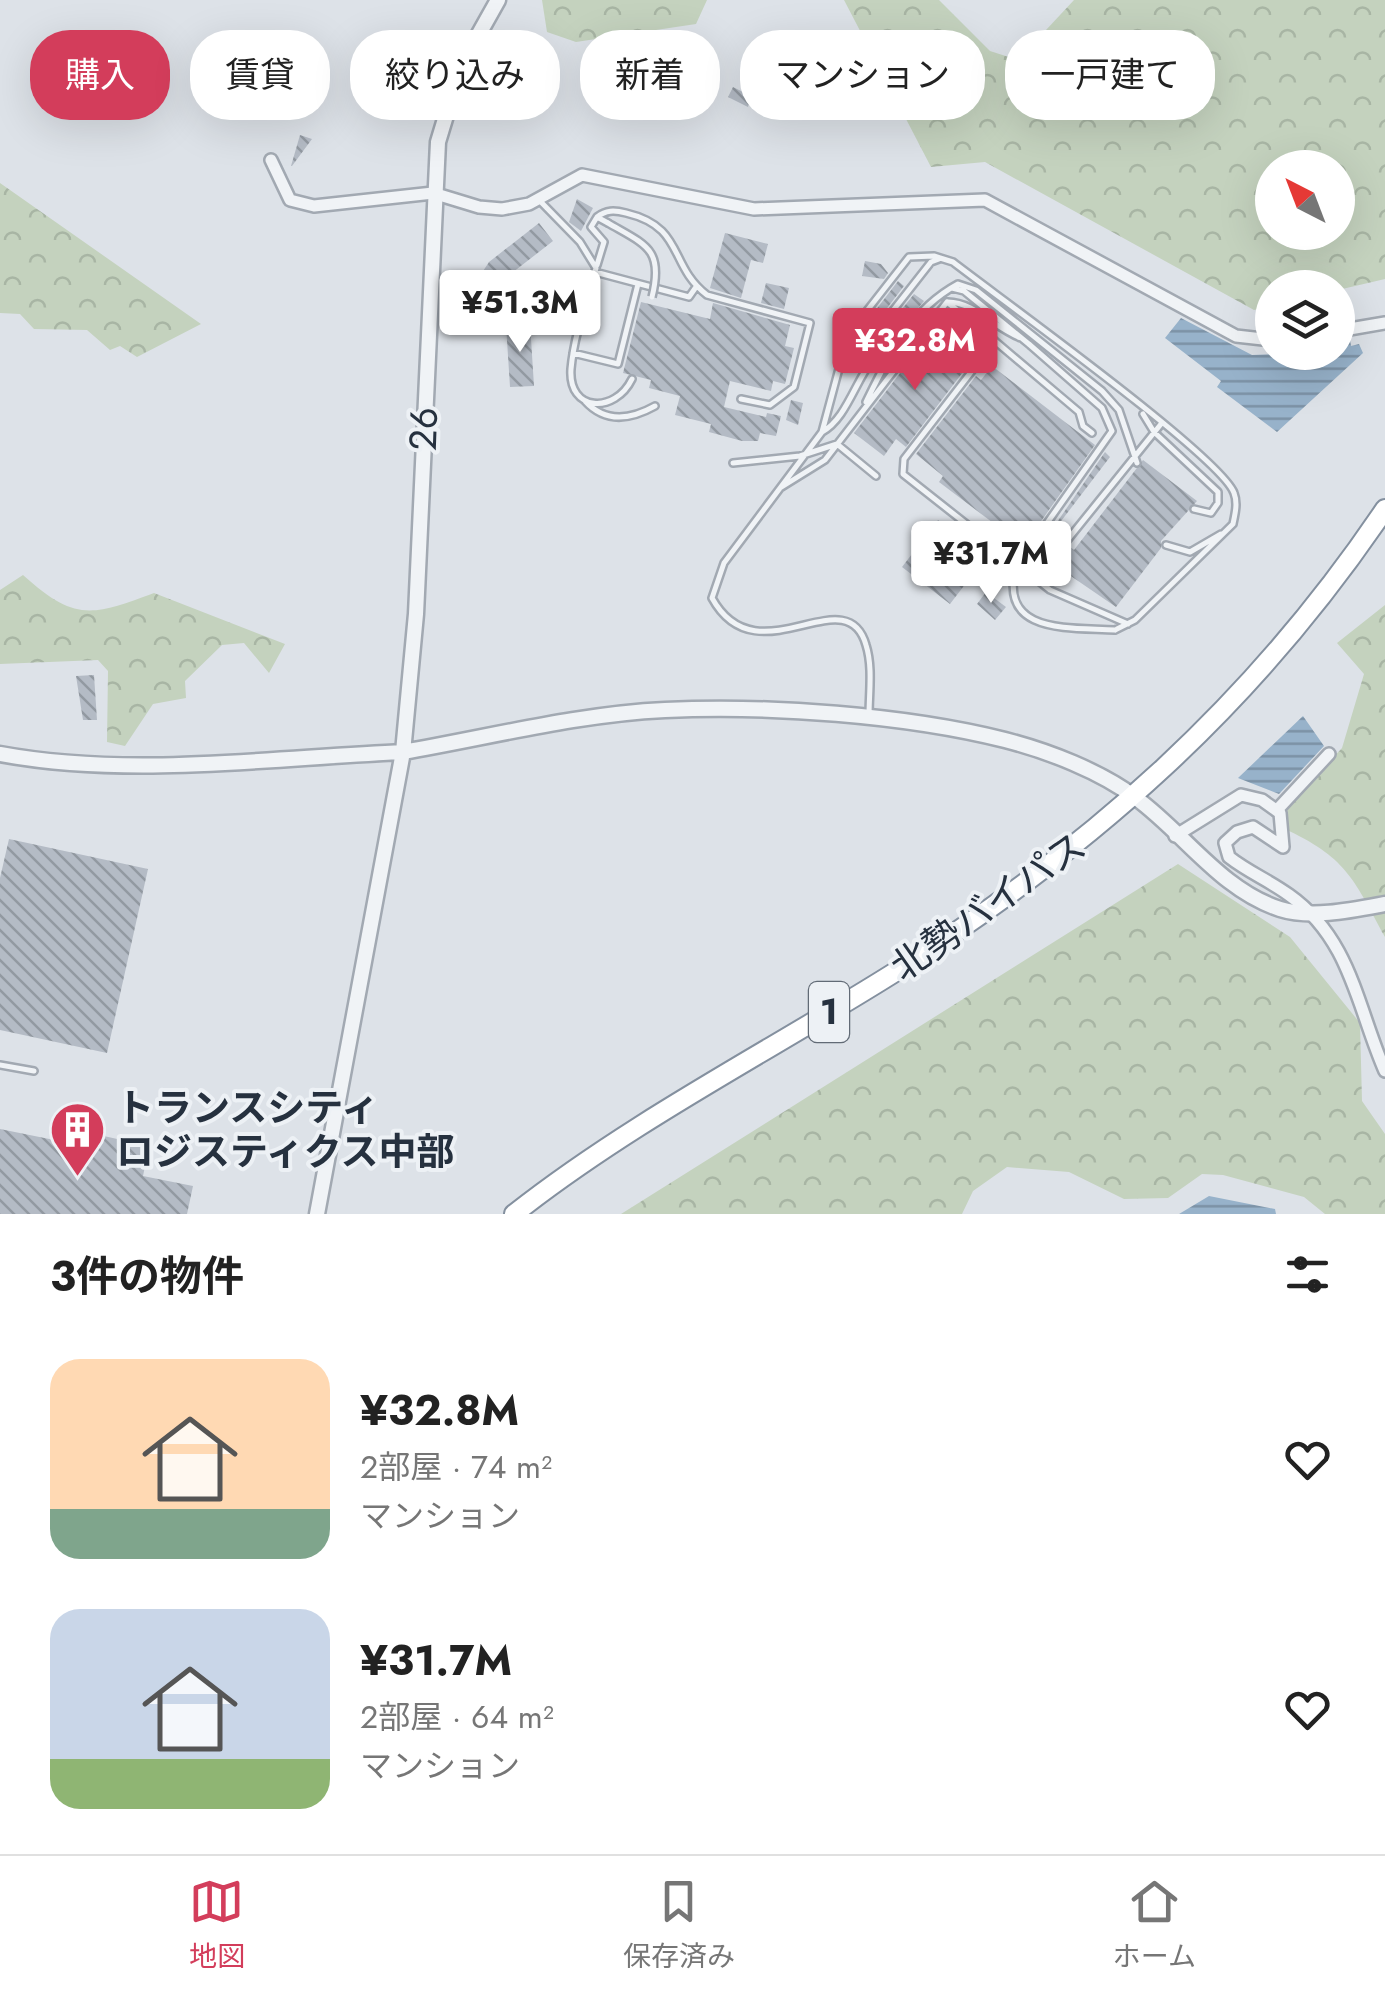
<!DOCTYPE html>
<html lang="ja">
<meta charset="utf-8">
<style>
body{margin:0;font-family:Jost,"Noto Sans JP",sans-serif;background:#f2f2f2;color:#222;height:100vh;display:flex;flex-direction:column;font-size:38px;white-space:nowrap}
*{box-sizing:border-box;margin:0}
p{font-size:32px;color:#767676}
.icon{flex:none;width:55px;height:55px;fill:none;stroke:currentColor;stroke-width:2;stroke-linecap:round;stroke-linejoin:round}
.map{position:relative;height:1214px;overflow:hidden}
.panel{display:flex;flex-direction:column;background:#fff;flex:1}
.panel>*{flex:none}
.banner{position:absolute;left:30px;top:30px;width:1325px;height:90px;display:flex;gap:20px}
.needle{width:65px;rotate:318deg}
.fabs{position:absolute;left:1255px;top:150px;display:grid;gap:20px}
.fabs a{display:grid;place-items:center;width:100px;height:100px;border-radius:50%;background:#fff;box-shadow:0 10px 40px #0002;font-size:50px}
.price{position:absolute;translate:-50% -85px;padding:0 22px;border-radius:10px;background:#fff;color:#222;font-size:32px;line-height:65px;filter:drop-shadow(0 2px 5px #0008)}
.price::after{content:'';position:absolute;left:50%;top:60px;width:30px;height:22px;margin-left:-15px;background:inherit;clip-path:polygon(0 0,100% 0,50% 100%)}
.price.current{background:#d33d5b;color:#fff}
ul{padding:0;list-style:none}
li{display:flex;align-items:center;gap:30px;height:250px;padding:0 50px}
li span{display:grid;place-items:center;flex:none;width:280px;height:200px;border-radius:30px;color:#555}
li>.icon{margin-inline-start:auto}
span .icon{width:120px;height:120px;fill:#fffc;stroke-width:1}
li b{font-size:42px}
h2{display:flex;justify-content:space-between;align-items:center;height:120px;padding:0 50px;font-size:42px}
.chip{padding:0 35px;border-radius:40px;background:#fff;box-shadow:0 10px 40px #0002;font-size:35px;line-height:90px}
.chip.current{background:#d33d5b;color:#fff}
.menu{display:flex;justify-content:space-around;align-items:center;height:140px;border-top:2px solid #e0e0e0;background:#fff;font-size:28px;color:#767676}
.menu a{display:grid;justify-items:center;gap:5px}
.menu .current{color:#d33d5b}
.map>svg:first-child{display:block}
.forest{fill:url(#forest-crowns);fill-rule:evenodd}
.water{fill:url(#water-rules)}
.building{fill:url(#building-back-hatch)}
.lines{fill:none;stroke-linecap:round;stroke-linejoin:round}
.service-casing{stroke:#a2a9b2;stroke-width:10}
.minor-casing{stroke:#a2a9b2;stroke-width:16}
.tertiary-casing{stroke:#a2a9b2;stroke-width:19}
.trunk-casing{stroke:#84909f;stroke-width:22}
.service{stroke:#f0f3f6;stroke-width:5}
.minor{stroke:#f0f3f6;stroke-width:11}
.tertiary{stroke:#f0f3f6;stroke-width:14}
.trunk{stroke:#fff;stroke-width:18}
.service-bridge-casing{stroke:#a2a9b2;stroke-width:10;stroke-linecap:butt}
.service-bridge{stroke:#f0f3f6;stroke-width:5}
.labels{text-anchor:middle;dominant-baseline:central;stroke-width:8;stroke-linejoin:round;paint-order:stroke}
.shield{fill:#edf1f5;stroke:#626b76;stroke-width:2.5}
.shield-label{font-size:35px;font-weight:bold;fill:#26313f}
.street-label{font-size:38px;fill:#26313f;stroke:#edf1f5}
.poi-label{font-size:38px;font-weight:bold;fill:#26313f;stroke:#edf1f5;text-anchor:start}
</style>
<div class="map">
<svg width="1385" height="1214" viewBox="0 0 1385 1214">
<defs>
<pattern id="forest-crowns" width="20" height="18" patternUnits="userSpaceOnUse" patternTransform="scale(2.5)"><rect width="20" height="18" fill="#c4d2be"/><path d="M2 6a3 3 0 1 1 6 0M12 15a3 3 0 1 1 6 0" fill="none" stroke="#a8b5a4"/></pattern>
<pattern id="water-rules" width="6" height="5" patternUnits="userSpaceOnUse" patternTransform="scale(2.5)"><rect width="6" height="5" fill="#97b2ca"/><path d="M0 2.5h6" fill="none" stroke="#7b91a5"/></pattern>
<pattern id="building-back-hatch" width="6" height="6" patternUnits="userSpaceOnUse" patternTransform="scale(2.5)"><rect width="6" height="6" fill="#b4bbc5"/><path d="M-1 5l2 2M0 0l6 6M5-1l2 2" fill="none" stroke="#9299a1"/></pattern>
</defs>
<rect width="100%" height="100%" fill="#dde2e8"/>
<path class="forest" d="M542,0h165l-11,24 -120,18 -29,-10z
M844,0h95l51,51 28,9 56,-60h311v279l-47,11 -66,-2v18l-18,4 -269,-148 -54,5zM1272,168h66v64h-66z
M0,183l201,141 -64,33 -17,-11 -10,4 -23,-20 -53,-1 -14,-15 -20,-1z
M23,575c52,47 69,41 131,18l131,51 -16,29 -25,-30 -22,2 -37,36 1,17 -33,6 -28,42 -18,-4 1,-71 -10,-11 -98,4v-74z
M1385,605v332c-30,-55 -37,-78 -96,-106l-4,-22 57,-61 22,-74 -27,-31z
M1178,864l112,73 70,86 2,78 23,33v80h-60l-21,-17 -81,-22 -21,-1 -34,24 -44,1 -55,-27 -62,-5 -34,24 -11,23h-341z"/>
<path class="water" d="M1181,318l71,37 86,-3v-10l12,-2 1,6 8,-2 4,9 -86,79 -60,-45 4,-6 -56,-43z
M1303,716l21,30 -45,48 -41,-16z
M1209,1196l66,13 1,5h-97z"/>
<path class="building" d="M733,87l18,9 -3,11 -20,-10z
M300,135l12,4 -20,27h-1z
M577,199l16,9 -12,23 -12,-9z
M539,223l14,18 -50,39 -9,-2 -24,13 19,-29z
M725,233l43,11 -5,19 -12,-3 -10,38 -31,-10z
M865,261l16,3 7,9 -4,6 -22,-3z
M898,281l6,5 -23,30 -6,-5z
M766,283l23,5 -5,21 -23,-6z
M914,294l10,7 -25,29 -8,-7z
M641,302l69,17 3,-16 77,22 -5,21 9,2 -9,36 -12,-3 -2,10 -41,-10 -6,26 42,10 1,-4 14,3 -5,20 -16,-3 -2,8h-16l-33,-9 2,-8 -36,-9 5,-19 -31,-8 2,-8 -28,-7z
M530,323l4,63 -24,1 -4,-62z
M937,325l30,23 -7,8 6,12 -60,79 -10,-8 -12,17 -30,-23z
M992,366l103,79 -68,96 -11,-8 -3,5 -74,-56 4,-6 -27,-22 60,-78 5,4z
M791,400l12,3 -5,22 -12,-5z
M1105,452l5,5 -58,76 8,6 -8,10 -8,-7 -6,8z
M1143,460l54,41 -36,40v7l-45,59 -51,-35 -3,-7 5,-5 -5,-4 8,-9 4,3z
M938,520l48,37 -36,47 -48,-37z
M986,592l20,15 -11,13 -18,-16z
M94,675l3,45h-14l-7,-44z
M9,839l139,30 -41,184 -107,-23v-152z
M0,1129l69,14 3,-14 77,17 -6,30 50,10 -6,28h-187z"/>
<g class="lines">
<defs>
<path id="service" d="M540,201l40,41 16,26c-9,32 -22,67 -25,101 -3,43 44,45 61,10
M597,217c9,-7 17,-7 29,-4 59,14 42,52 81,82l103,28 -16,64 -24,18 -29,-6
M597,265l7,-23 -13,-15 6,-10 11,6
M595,272l94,25 7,-10
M952,288l12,3 66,54
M948,302c26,0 48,27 73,36
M995,341l84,71 4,14 9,7
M573,353l45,11 20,-80
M585,401c20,22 45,19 70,5
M866,402c23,-47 44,-92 92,-118l18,6 126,101 17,19 18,53
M1143,414l11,18 64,60v11l-7,10 -17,-4
M822,432c24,-13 33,-50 51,-73v-23l58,-74 8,-3
M733,463l67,-7 37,-12 39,32
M780,488l45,-28 122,-158 48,39 -91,118 -1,15 147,116 78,34
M1166,545l24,7 31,-18
M1036,579l125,-155
M869,716c0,-23 4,-49 -3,-71 -20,-69 -109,35 -154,-47l12,-35 98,-131 26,-97 61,-78 25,-1 19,6c45,35 268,195 281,231 4,10 1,21 -1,31l-98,96 -20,10
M0,1065l34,6"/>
<path id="minor" d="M271,160l19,40 24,6 119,-13 46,14 23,2 27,-5 53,-29 172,34 231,-9 251,136 36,4
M1338,331l47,-8
M1277,810l52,-56
M1175,836l66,-41 21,5 18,13 3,34 -30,-20 -16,5 -12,11 4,14c19,15 41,24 60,38 62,44 68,112 96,176"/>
<path id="tertiary" d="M0,754c130,24 271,4 403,-2l13,-138 22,-472 23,-76 37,-66
M317,1214l86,-462c87,-15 175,-38 262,-42 103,-5 241,5 340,30 43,11 95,31 131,58 48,35 85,92 144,111 31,10 73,1 105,-5"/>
<path id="trunk" d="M514,1214c117,-92 252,-161 378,-240 199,-126 361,-269 493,-465"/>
</defs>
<use href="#service" class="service-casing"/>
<use href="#minor" class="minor-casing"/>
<use href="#tertiary" class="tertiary-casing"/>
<use href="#trunk" class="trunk-casing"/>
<use href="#service" class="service"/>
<use href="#minor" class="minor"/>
<use href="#tertiary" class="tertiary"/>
<use href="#trunk" class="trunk"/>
<defs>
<path id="service-bridge" d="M608,223c38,22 56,26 44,74
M1030,345l72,63 10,23 -96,136c-18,68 54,60 99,63"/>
</defs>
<use href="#service-bridge" class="service-bridge-casing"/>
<use href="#service-bridge" class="service-bridge"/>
</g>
<defs>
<symbol id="building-pin" viewBox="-11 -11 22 30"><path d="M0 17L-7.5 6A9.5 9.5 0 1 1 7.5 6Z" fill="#d33d5b" stroke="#edf1f5"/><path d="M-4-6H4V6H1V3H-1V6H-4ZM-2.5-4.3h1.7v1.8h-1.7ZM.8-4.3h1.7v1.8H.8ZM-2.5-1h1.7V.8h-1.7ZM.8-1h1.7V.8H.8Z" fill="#fff"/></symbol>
</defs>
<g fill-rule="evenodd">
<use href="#building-pin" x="46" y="1098" width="63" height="86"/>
</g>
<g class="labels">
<rect class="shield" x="809" y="982" width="40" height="60" rx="8"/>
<g class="shield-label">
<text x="829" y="1012">1</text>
</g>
<g class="street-label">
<text transform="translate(423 429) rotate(-88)">26</text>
<text transform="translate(988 906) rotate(-35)">北勢バイパス</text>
</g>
<g class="poi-label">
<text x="116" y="1107">トランスシティ<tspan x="116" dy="44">ロジスティクス中部</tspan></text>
</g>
</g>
</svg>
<div class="fabs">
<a><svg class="needle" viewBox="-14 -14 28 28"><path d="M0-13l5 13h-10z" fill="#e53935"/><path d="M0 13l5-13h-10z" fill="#767676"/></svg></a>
<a><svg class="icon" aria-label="layers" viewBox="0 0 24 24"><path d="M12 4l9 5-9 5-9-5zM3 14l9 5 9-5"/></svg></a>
</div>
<b class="price" style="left:520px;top:355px">¥51.3M</b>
<b class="price current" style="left:915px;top:393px">¥32.8M</b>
<b class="price" style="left:991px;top:606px">¥31.7M</b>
<div class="banner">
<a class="chip current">購入</a>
<a class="chip">賃貸</a>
<a class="chip">絞り込み</a>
<a class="chip">新着</a>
<a class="chip">マンション</a>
<a class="chip">一戸建て</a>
</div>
</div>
<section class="panel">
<h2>3件の物件<svg class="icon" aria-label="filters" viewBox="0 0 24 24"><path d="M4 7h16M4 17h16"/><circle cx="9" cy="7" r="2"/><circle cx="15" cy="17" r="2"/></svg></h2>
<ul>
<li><span style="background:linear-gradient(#ffd9b3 75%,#7fa58c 0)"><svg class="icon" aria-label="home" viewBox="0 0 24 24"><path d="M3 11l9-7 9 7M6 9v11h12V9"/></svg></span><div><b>¥32.8M</b><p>2部屋 · 74 m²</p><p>マンション</p></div><svg class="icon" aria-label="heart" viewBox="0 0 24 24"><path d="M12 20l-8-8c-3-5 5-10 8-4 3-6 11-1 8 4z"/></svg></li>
<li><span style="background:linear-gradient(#c9d6e8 75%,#8fb573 0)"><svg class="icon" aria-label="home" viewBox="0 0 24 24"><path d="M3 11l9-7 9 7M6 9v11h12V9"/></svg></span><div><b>¥31.7M</b><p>2部屋 · 64 m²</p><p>マンション</p></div><svg class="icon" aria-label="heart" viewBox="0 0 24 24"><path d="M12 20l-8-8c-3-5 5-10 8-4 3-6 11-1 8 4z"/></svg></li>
</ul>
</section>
<nav class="menu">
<a class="current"><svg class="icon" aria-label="map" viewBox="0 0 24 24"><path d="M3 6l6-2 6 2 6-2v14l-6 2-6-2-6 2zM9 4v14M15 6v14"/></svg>地図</a>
<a><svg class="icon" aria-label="saved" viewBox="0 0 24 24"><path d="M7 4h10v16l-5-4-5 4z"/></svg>保存済み</a>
<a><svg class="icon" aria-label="home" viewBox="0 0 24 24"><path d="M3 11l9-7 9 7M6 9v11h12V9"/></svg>ホーム</a>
</nav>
